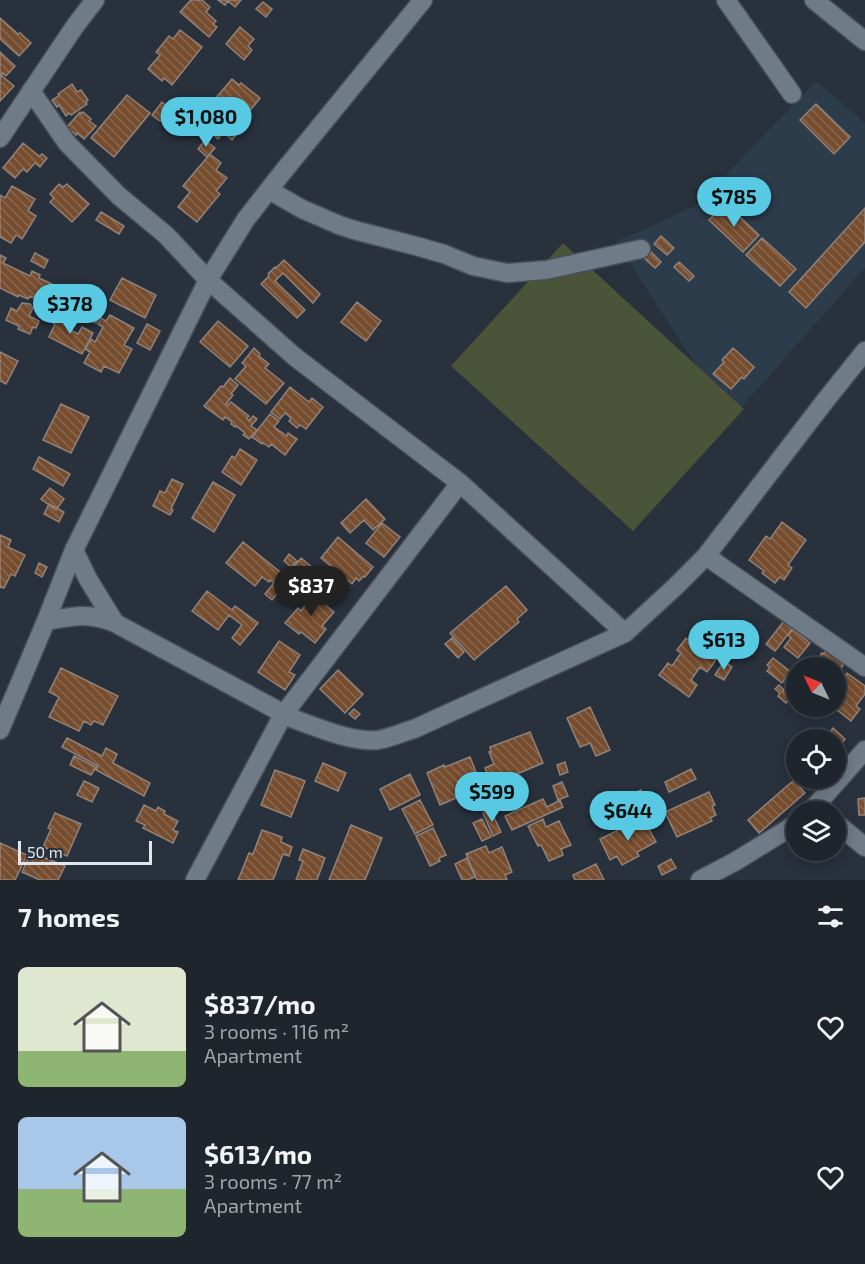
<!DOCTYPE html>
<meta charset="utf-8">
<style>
body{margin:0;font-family:"Exo 2",sans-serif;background:#2b3139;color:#f1f3f6;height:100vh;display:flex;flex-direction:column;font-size:22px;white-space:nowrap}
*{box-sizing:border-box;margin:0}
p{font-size:20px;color:#a1a5aa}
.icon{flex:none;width:33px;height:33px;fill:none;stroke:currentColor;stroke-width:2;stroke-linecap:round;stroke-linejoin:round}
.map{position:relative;height:880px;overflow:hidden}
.details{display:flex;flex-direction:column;background:#1e252d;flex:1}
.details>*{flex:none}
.needle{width:39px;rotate:313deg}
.fabs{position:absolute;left:786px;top:657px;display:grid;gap:12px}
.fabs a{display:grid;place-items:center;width:60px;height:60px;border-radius:50%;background:#1e252d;box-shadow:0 3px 15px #0003,0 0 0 2px #3c4249;font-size:30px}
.scale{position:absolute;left:18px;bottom:15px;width:134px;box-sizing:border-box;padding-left:6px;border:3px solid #e1e7ee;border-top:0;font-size:16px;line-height:21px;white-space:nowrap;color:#e1e7ee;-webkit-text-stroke:4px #28313c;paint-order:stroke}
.price{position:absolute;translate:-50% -51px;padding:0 14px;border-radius:21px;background:#57c9e2;color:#111;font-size:20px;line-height:39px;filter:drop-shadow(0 2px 3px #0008)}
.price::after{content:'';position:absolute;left:50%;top:36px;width:18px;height:14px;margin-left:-9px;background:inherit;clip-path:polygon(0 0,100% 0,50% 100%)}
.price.current{background:#222;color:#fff}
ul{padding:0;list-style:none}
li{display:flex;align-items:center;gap:18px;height:150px;padding:0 18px}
li span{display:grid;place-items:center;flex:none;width:168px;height:120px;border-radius:9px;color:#555}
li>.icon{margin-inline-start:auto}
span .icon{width:72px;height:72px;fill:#fffc;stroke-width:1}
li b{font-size:26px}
h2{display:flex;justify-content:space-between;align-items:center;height:72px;padding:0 18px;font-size:26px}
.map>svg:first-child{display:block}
.built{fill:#2d3c4b}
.pitch{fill:#4b5338}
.building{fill:url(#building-back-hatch);stroke:#918279;stroke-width:1.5}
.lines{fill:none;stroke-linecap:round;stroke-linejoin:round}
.minor-casing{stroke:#464f58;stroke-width:21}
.minor{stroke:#707b88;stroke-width:18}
</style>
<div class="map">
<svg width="865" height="880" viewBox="0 0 865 880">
<defs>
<pattern id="building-back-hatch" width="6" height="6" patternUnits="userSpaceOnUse" patternTransform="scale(1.5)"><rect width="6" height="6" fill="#774d2f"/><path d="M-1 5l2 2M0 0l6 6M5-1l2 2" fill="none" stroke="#8a674d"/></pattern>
</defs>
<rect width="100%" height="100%" fill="#28313c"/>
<path class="built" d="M816,81l49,42v145l-134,151 -115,-177 81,-37z"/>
<path class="pitch" d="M563,243l181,166 -111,122 -182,-165z"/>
<path class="building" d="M191,0h11l8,7 -4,5 10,9 -3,3 4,3 -8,10 -29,-25z
M218,0h23l-6,7 -7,-6 -3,4z
M263,2l9,7 -6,8 -10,-8z
M0,18l18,16 2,-1 11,10 -12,13 -19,-17z
M240,27l14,12 -6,7 4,4 -8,10 -18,-16z
M180,30l22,17 -30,38 -8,-7 -2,3 -14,-12 12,-14 -4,-3 13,-16 4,3z
M0,52l15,14 -9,10 -3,-3 -3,4z
M2,76l12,10 -14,15v-23z
M232,79l7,6 2,-2 19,15 -16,20 3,3 -15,19 -9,-8 -5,7 -16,-14 18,-22 -5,-4z
M72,84l5,8 4,-2 7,10 -2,2 1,2 -16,11 -2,-2 -3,3 -7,-11 -2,2 -5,-7 7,-4 -1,-2z
M127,95l23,18 -36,44 -23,-19z
M162,102l8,7 -10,12 -8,-6z
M816,104l34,33 -16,17 -34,-34z
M80,112l1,2 2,-2 8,7 -2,2 7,5 -12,13 -7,-6 -1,2 -9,-8z
M205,140l10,8 -8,9 -9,-8z
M23,143l16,13 3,-2 5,4 -7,9 -5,-4 -8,9 -4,-3 -8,9 -12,-10z
M210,154l11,9 -5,7 11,8 -11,13 4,3 -23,28 -19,-15 12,-15 -7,-6z
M59,184l4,3 4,-3 22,20 -17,18 -22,-20 4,-4 -4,-4z
M12,186l23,13 -7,12 8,5 -14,23 -6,-4 -5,8 -11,-6v-42l5,3z
M725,203l34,32 -16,17 -34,-32z
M865,208v34l-59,66 -17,-16z
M101,212l23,14 -5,8 -23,-14z
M661,236l13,12 -7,7 -13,-11z
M762,238l34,31 -16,17 -34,-31z
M649,250l12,12 -6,6 -12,-11z
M35,253l13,7 -4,8 -13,-7z
M0,255l6,3 -3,5 27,13 2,-5 8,4 -1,3 13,6 -9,18 -13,-6 -2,3 -9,-4 -1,2 -18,-9z
M284,260l36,34 -7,9 -30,-30 -8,8 30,29 -8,8 -36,-34 8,-8 -1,-2 7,-7 1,1z
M679,262l15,14 -5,5 -15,-14z
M122,278l34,17 -11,23 -35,-18z
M357,302l24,19 -15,20 -25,-19z
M22,303l8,1 3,4 -4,8 10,5 -3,7 -3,-1 -3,7 -12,-5 1,-3 -13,-6 5,-12 6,3z
M90,312l9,5 -3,6 -9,-4z
M58,315l14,7 -3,7 9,5 4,-7 11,6 -11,21 -33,-17 6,-13 -2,-1z
M110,315l24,13 -10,17 8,4 -13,24 -15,-7 -3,6 -17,-9 6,-11 -5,-3 6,-10 4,3 8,-15 -5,-3 3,-6 5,3z
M218,321l30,25 -18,21 -30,-25z
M147,324l13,7 -10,19 -13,-7z
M254,348l6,6 -1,2 10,8 -4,4 19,15 -18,21 -31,-25 11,-13 -4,-3z
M733,348l21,19 -10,12 -2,-2 -11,12 -18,-15 11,-12 -2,-2z
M0,352l18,9 -12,23 -6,-3z
M230,378l8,7 -7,9 2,1 -7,9 2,1 3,-3 18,14 -2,2 2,3 4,-5 4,3 -6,7 6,4 -8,9 -6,-4 2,-2 -9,-7 -1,1 -4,-3 1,-2 -7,-5 -2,3 -19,-14 17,-20 2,1z
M290,387l19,15 3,-4 11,9 -17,22 -6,-4 -3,3 -8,-7 2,-3 -6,-5 -5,6 -9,-7z
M61,404l28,13 -18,36 -28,-13z
M270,414l9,7 -5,6 13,9 1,-3 9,6 -12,16 -14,-11 -2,3 -6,-4 -1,1 -10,-7z
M240,449l17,11 -16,25 -19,-13 10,-16 3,2z
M39,457l31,17 -7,12 -30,-17z
M172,479l11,5 -12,25 2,1 -3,5 -17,-9 7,-15 5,2z
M213,482l22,13 -21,37 -22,-14z
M50,488l14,11 -8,11 -15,-11z
M366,499l19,20 -12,11 -9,-10 -14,13 -9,-10z
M49,504l15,8 -5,10 -15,-8z
M782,522l24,18 -18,25 4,3 -8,12 -4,-3 -5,6 -13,-10 2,-2 -15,-11 17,-24 4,3z
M382,523l18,14 -16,20 -18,-14z
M0,535l11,5 -3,7 17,8 -10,21 -4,-2 -7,14 -3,-1 -1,1z
M338,537l35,30 -8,10 -1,-1 -5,5 -3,-3 -4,6 -31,-26z
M243,542l46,37 -17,21 -7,-6 9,-11 -4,-3 -1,2 -7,-5 -7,9 -29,-23z
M289,554l8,7 -6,6 -7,-6z
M301,558l17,14 -8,10 -17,-14z
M39,563l8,4 -5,10 -7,-4z
M321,571l9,9 -9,11 -10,-8z
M506,586l21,24 -10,9 2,3 -45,38 -24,-27z
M313,589l13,11 -3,3 11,9 -12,14 4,3 -11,14 -14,-11 -2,2 -14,-11 13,-15 3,3 5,-7 -3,-3z
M207,591l25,19 3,-4 23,17 -18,22 -8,-7 10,-13 -13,-10 -11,15 -26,-19z
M784,621l9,7 -18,23 -9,-7z
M793,629l17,14 -12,15 -14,-11 7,-9 -3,-3z
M452,638l12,14 -6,6 -13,-14z
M686,638l30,22 -9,12 -7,-5 -9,13 6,5 -8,12 -30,-22 9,-12 4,3 9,-13 -4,-3z
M279,641l21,14 -11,17 6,3 -10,15 -27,-18z
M826,651l18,13 -7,9 -1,-5h-11l-9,-7 6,-8 1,1z
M773,658l18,14 -9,11 -15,-12 3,-4 -3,-2z
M724,661l8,6 -8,13 -9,-5z
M61,668l57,28 -15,29 -9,-4 -3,4 -7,-4 -5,10 -30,-14 10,-20 -10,-5z
M338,670l25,24 -18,19 -25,-24z
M847,673l18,13v8l-9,12 4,3 -9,12 -19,-15h4v-17z
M779,685l5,5 -1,1 7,6 -4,6 -8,-7 2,-3 -5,-4z
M590,707l20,43 -14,6 -6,-13 -10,4 -13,-29z
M354,709l6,5 -5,5 -6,-5z
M833,728l12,11 -9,11v-10h-22l6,-8 6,5z
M530,732l13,31 -36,15 1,5 -14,6 -9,-21 9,-4 -5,-12h2l-1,-5z
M67,738l35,18 4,-8 11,6 -4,9 37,20 -6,13 -48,-26 2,-4 -36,-19z
M74,756l22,11 -5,8 -21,-10z
M839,756l7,5 -10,10v-10z
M470,757l11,28 -26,10 1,3 -16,7 -13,-32 17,-8 1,2z
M565,762l3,10 -8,3 -3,-10z
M323,763l23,10 -8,18 -23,-10z
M691,769l5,10 -27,13 -4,-10z
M275,770l30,11 -14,36 -30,-12z
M410,774l10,21 -30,15 -10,-21z
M794,780l11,13 -46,40 -11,-13z
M84,781l15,7 -7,14 -15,-7z
M562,782l6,14 -10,4 -5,-14z
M641,790l11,21 -7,4 -10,-22z
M709,792l6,13 -3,1 4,9 -6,3 2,3 -35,16 -12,-25z
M865,798v17h-6l-1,-16z
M543,799l4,8 13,-7 3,7 -51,23 -7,-14z
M420,800l13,25 -18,9 -13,-25z
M630,804l7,13 -13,7 -7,-13z
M144,805l12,6 2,-4 7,4 -1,3 14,7 -5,9 5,2 -5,11 -30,-15 2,-3 -9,-4z
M490,809l11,23 -8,4 -10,-23z
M55,813l26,11 -14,32 -24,-9 8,-18 -3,-1z
M643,818l13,24 -19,10 2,4 -17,9 -5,-9 -7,4 -10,-21z
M482,819l9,18 -9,4 -9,-18z
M543,819l3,8 13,-6 12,24 -10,4 2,6 -14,6 -8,-16 -3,1 -10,-20z
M351,825l31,13 -17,42h-36z
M433,828l13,27 -7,3 1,3 -10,5 -14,-30z
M262,830l20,7 -1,5 11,5 -3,9 -6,-2 -10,26h-35l11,-27 4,1z
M0,843l27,12 -12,25h-15z
M486,846l3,7 13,-6 10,25 -7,3 2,5h-30l-11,-26z
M303,849l22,9 -8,22h-21l7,-19 -4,-1z
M31,852l34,14 -7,14h-18l-18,-8z
M467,858l8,19 -8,3h-5l-7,-16z
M671,859l5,9 -14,7 -4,-9z
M596,864l8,16h-29l-2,-5z"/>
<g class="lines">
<defs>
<path id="minor" d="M726,0l66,94
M814,0l51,41
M31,91l36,52 52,53 47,39 42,45 87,77 165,126 165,150
M0,138l75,-112 20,-26
M269,190l33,19 37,16 15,5 62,16 28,8 29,12 34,7 39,-3 95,-21
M74,550l14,29 27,44
M706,556l159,111
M46,621c28,-5 42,-9 69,2l160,86 8,6c26,9 67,28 95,25 12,-2 25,-8 36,-11l211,-96 50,-46 31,-31 119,-155 40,-50
M0,730l46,-109 28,-71 134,-270 38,-61 36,-46 141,-173
M810,812l55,-62
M836,823l29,24
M195,880l88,-165 177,-232
M700,880l36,-19 60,-37"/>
</defs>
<use href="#minor" class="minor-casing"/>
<use href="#minor" class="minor"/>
</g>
</svg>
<div class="fabs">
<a><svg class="needle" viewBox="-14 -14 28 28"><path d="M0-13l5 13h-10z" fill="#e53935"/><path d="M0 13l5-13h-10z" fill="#a1a5aa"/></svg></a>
<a><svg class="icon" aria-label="locate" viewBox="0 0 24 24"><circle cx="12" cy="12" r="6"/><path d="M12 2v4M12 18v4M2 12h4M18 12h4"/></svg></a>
<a><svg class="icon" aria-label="layers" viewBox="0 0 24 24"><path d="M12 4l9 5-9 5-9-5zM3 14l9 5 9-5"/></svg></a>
</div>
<div class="scale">50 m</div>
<b class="price" style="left:206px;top:148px">$1,080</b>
<b class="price" style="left:734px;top:228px">$785</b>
<b class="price" style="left:70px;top:335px">$378</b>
<b class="price current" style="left:311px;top:617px">$837</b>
<b class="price" style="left:724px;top:671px">$613</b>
<b class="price" style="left:492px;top:823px">$599</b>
<b class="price" style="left:628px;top:842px">$644</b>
</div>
<section class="details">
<h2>7 homes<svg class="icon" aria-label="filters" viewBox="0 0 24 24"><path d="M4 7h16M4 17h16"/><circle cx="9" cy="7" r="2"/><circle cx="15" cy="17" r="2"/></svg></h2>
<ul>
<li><span style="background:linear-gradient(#dfe7d0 70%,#8fb573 0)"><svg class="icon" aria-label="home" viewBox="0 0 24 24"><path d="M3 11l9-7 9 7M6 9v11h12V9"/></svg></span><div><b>$837/mo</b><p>3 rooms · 116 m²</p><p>Apartment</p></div><svg class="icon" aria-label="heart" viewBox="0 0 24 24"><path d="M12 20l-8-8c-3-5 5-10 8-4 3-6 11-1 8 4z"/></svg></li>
<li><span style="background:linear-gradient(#a9c7e8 60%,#8fb573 0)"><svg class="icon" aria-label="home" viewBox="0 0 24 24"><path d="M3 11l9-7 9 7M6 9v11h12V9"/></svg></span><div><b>$613/mo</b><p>3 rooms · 77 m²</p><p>Apartment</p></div><svg class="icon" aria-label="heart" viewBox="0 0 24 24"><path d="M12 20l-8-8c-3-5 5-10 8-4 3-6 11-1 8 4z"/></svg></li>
</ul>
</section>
